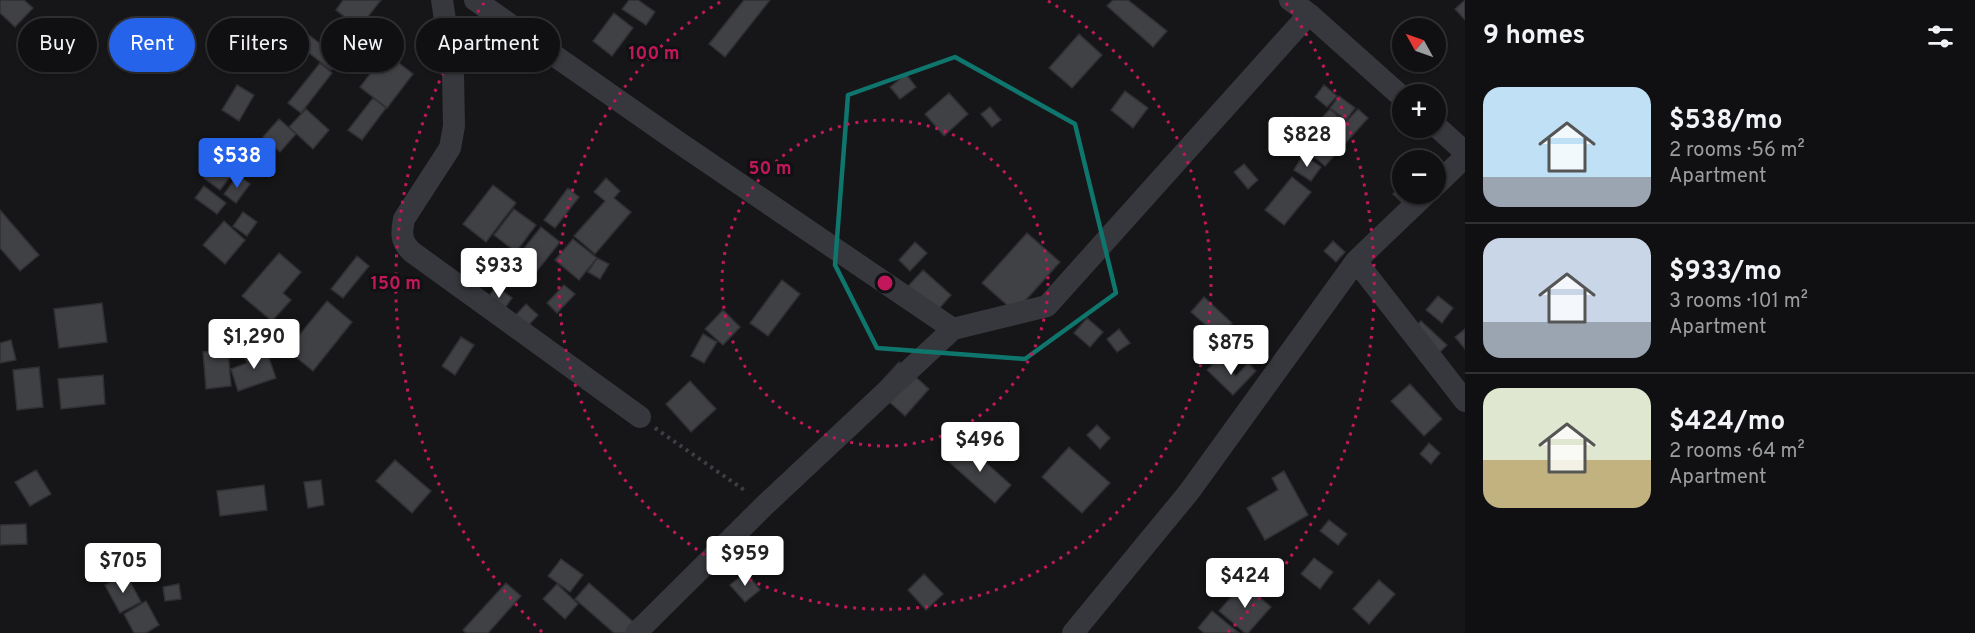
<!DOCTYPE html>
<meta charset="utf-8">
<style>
body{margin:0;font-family:Overpass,sans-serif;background:#19191b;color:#f1f3f6;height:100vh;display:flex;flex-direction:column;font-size:22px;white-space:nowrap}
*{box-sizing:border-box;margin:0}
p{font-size:20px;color:#9c9d9f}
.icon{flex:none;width:33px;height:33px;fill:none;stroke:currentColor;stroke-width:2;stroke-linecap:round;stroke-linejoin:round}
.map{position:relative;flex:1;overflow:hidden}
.panel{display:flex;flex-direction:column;background:#101012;width:510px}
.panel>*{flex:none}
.banner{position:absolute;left:18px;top:18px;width:570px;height:54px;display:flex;gap:12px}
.needle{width:39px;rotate:310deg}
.buttons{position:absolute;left:1392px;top:18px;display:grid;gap:12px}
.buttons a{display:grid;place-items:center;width:54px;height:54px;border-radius:50%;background:#101012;box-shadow:0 2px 4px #0004,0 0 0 2px #303032;font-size:30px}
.price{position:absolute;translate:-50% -51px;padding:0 14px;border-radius:6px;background:#fff;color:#222;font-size:20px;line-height:39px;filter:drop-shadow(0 2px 3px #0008)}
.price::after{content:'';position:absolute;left:50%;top:36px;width:18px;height:14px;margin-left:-9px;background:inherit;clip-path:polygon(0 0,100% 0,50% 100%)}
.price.selected{background:#2563eb;color:#fff}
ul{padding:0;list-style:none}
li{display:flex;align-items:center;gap:18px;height:150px;padding:0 18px}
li+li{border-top:2px solid #303032}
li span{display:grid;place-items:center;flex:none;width:168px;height:120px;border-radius:18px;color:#555}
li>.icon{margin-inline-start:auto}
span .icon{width:72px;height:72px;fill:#fffc;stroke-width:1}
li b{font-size:26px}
h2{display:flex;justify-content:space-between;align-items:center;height:72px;padding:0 18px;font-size:26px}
.pill{padding:0 21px;border-radius:27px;background:#101012;box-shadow:0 2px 4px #0004,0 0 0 2px #303032;font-size:21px;line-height:54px}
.pill.selected{background:#2563eb;color:#fff}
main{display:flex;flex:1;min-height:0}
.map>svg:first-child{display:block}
.building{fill:#404145;stroke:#303034;stroke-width:1.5}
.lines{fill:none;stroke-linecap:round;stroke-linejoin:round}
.path{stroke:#3d3f44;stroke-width:4;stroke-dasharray:3 4.5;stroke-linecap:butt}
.minor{stroke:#37383d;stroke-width:22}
.marked{fill:none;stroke:#0f766e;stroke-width:4.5;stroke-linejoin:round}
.ring{fill:none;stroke:#c2185b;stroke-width:3;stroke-dasharray:3 6}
.centre{fill:#c2185b;stroke:#111113;stroke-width:3}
.ring-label{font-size:18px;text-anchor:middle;font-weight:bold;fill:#c2185b;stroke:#111113;stroke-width:6;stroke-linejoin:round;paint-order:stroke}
</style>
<main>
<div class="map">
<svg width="1465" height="633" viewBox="0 0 1465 633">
<rect width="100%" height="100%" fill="#161618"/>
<path class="building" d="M0,0h24l9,8 -18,19 -15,-14z
M343,0h38l-22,28 -23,-18z
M629,0h9l17,12 -9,13 -24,-16z
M744,0h26l-45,57 -16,-13z
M1113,0h15l39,31 -14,16 -46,-41z
M1465,0v20l-10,-11z
M614,13l19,15 -21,28 -19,-15z
M287,18l53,41 -9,11 -53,-41z
M1079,34l23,21 -30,33 -23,-20z
M386,53l27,21 -26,34 -27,-21z
M320,63l12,10 -31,40 -13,-10z
M906,74l10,13 -16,12 -10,-12z
M237,85l17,10 -15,26 -17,-11z
M1324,85l13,11 -10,11 -12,-10z
M1125,91l23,17 -15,20 -22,-18z
M949,93l19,21 -24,22 -19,-22z
M1339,96l16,12 -9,12 -16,-12z
M373,98l13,10 -24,32 -14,-10z
M990,107l11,13 -9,7 -11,-13z
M306,109l23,21 -16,19 -24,-22z
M1330,109l15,14 13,-14 10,9 -43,48 -26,-22z
M1291,117l14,12 -20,22 -14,-13z
M279,119l17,15 -16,18 -17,-15z
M1303,155l18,12 -10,14 -17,-11z
M1244,164l14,16 -10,9 -14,-17z
M214,165l16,12 -10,13 -16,-12z
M238,175l12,9 -14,19 -12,-9z
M1292,177l19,15 -27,33 -19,-15z
M606,178l14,13 -6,7 17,14 -36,42 -21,-18 31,-35 -11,-9z
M1402,184v10h15l-11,12 -13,-12z
M493,185l23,18 -30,39 -23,-18z
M204,186l22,17 -9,11 -22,-16z
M568,188l11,9 -24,31 -11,-8z
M514,209l22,16 -20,27 -22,-17z
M0,210l39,45 -19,16 -20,-23z
M243,212l14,10 -10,14 -14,-10z
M224,221l21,19 -20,24 -22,-19z
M541,227l19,15 -31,39 -19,-15z
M1027,233l33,29 -45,50 -33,-29z
M573,239l24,19 -18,22 -24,-20z
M1333,241l12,11 -9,10 -12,-11z
M915,242l12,11 -17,18 -11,-11z
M279,253l22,19 -18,21 8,7 -19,21 -30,-25z
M357,256l12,10 -26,32 -12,-9z
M597,258l12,6 -9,15 -12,-7z
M923,270l28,25 -22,25 -29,-25z
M782,280l18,14 -32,42 -18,-13z
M564,285l11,9 -18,19 -10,-10z
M496,286l16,12 -10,14 -16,-12z
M1438,296l15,12 -11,15 -16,-13z
M1204,297l28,26 -13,14 -28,-25z
M327,301l25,21 -39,49 -38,-31 9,-12 13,10z
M102,303l5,39 -48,6 -5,-39z
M526,304l12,11 -13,14 -12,-11z
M723,310l17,17 -17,18 -18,-16z
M1087,318l16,14 -13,15 -16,-14z
M1421,321l26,24 -11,11 -26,-24z
M1119,329l11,14 -13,9 -10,-13z
M1465,329v20l-10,-12z
M703,334l14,8 -13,21 -13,-7z
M461,337l13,8 -19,30 -13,-9z
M11,340l5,20 -16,3v-20z
M265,347l11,31 -38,13 -7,-22 16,-6 -3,-9z
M228,350l3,36 -25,3 -3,-37z
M1218,359l18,17 12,-13 8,8 -23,24 -26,-25z
M899,362l30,27 -24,27 -30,-27z
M39,367l4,40 -26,3 -4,-40z
M103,375l2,29 -44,5 -3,-30z
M690,381l26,28 -25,23 -25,-28z
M1410,384l32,35 -18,17 -33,-35z
M1097,425l13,13 -10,11 -13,-14z
M1429,443l11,10 -9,11 -11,-10z
M965,444l46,41 -16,18 -46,-41z
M1069,447l41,36 -28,30 -40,-36z
M395,460l36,31 -19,22 -36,-32z
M36,470l15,24 -21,12 -15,-24z
M1284,471l24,44 -43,25 -18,-32 31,-18 -6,-12z
M321,480l3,25 -16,3 -4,-26z
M264,485l3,25 -47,6 -3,-25z
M1329,520l18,14 -9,11 -18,-14z
M26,524l1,20 -27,1v-20z
M1314,558l19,14 -13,17 -19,-15z
M561,559l22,16 -13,17 -22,-16z
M746,572l14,18 -15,12 -15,-17z
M126,574l15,28 -21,11 -15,-28z
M924,574l19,20 -17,16 -18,-20z
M1379,580l16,14 -26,30 -16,-15z
M506,583l15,13 -33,37h-22l-3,-3z
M589,583l57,50h-32l-39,-34z
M1243,583l28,24 -23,26h-3l-26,-22z
M179,584l2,15 -16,2 -2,-14z
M557,584l21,20 -13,15 -22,-20z
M146,601l13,24 -13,8h-12l-10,-19z
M1212,611l27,22h-35l-6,-5z"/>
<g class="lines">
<path class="path" d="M655,428l92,64"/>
<path class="minor" d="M442,0l11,74 1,52 -4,22 -46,71c-3,15 -3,23 8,33l228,165
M475,0l203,142 275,187
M1290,0l19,14 93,83
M1436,126l29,26
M1436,185l29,-28
M1356,261l109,140
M636,633l129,-128 188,-176 94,-23 262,-292
M1073,633l116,-141 167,-231 70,-67"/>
</g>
<path class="marked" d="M955,57l120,67 41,169 -91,66 -148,-11 -42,-83 13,-170z"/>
<g class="ring">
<circle cx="885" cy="283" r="163"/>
<path d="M1048 1A326 326 0 1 1 722 1"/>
<path d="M542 632A489 489 0 0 1 484 3M1286 3A489 489 0 0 1 1228 632"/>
</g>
<circle cx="885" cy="283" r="9" class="centre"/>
<g class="ring-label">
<text x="654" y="59">100 m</text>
<text x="770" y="174">50 m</text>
<text x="396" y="289">150 m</text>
</g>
</svg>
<div class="buttons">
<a><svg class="needle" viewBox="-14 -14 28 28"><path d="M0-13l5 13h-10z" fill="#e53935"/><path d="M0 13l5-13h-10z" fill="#9c9d9f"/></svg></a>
<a>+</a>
<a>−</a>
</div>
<b class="price" style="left:1307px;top:168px">$828</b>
<b class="price selected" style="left:237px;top:189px">$538</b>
<b class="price" style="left:499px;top:299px">$933</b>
<b class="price" style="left:254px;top:370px">$1,290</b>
<b class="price" style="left:1231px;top:376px">$875</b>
<b class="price" style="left:980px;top:473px">$496</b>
<b class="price" style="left:745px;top:587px">$959</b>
<b class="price" style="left:123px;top:594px">$705</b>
<b class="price" style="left:1245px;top:609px">$424</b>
<div class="banner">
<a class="pill">Buy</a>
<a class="pill selected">Rent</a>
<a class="pill">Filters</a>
<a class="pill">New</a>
<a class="pill">Apartment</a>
</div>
</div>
<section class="panel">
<h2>9 homes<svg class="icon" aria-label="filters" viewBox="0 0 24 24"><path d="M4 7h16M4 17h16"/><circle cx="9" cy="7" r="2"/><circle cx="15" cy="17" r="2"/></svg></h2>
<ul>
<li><span style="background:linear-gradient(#bfe0f5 75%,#9aa5b1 0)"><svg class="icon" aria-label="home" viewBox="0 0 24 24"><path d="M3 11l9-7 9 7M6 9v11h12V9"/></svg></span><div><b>$538/mo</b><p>2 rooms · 56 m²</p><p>Apartment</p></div></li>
<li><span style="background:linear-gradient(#c9d6e8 70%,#9aa5b1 0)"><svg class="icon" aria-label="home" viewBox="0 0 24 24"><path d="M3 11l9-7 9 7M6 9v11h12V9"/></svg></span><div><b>$933/mo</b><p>3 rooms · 101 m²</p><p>Apartment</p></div></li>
<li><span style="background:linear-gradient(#dfe7d0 60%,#c2b280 0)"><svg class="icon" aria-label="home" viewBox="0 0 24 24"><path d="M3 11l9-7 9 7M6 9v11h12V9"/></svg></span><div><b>$424/mo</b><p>2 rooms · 64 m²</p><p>Apartment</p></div></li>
</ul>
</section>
</main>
